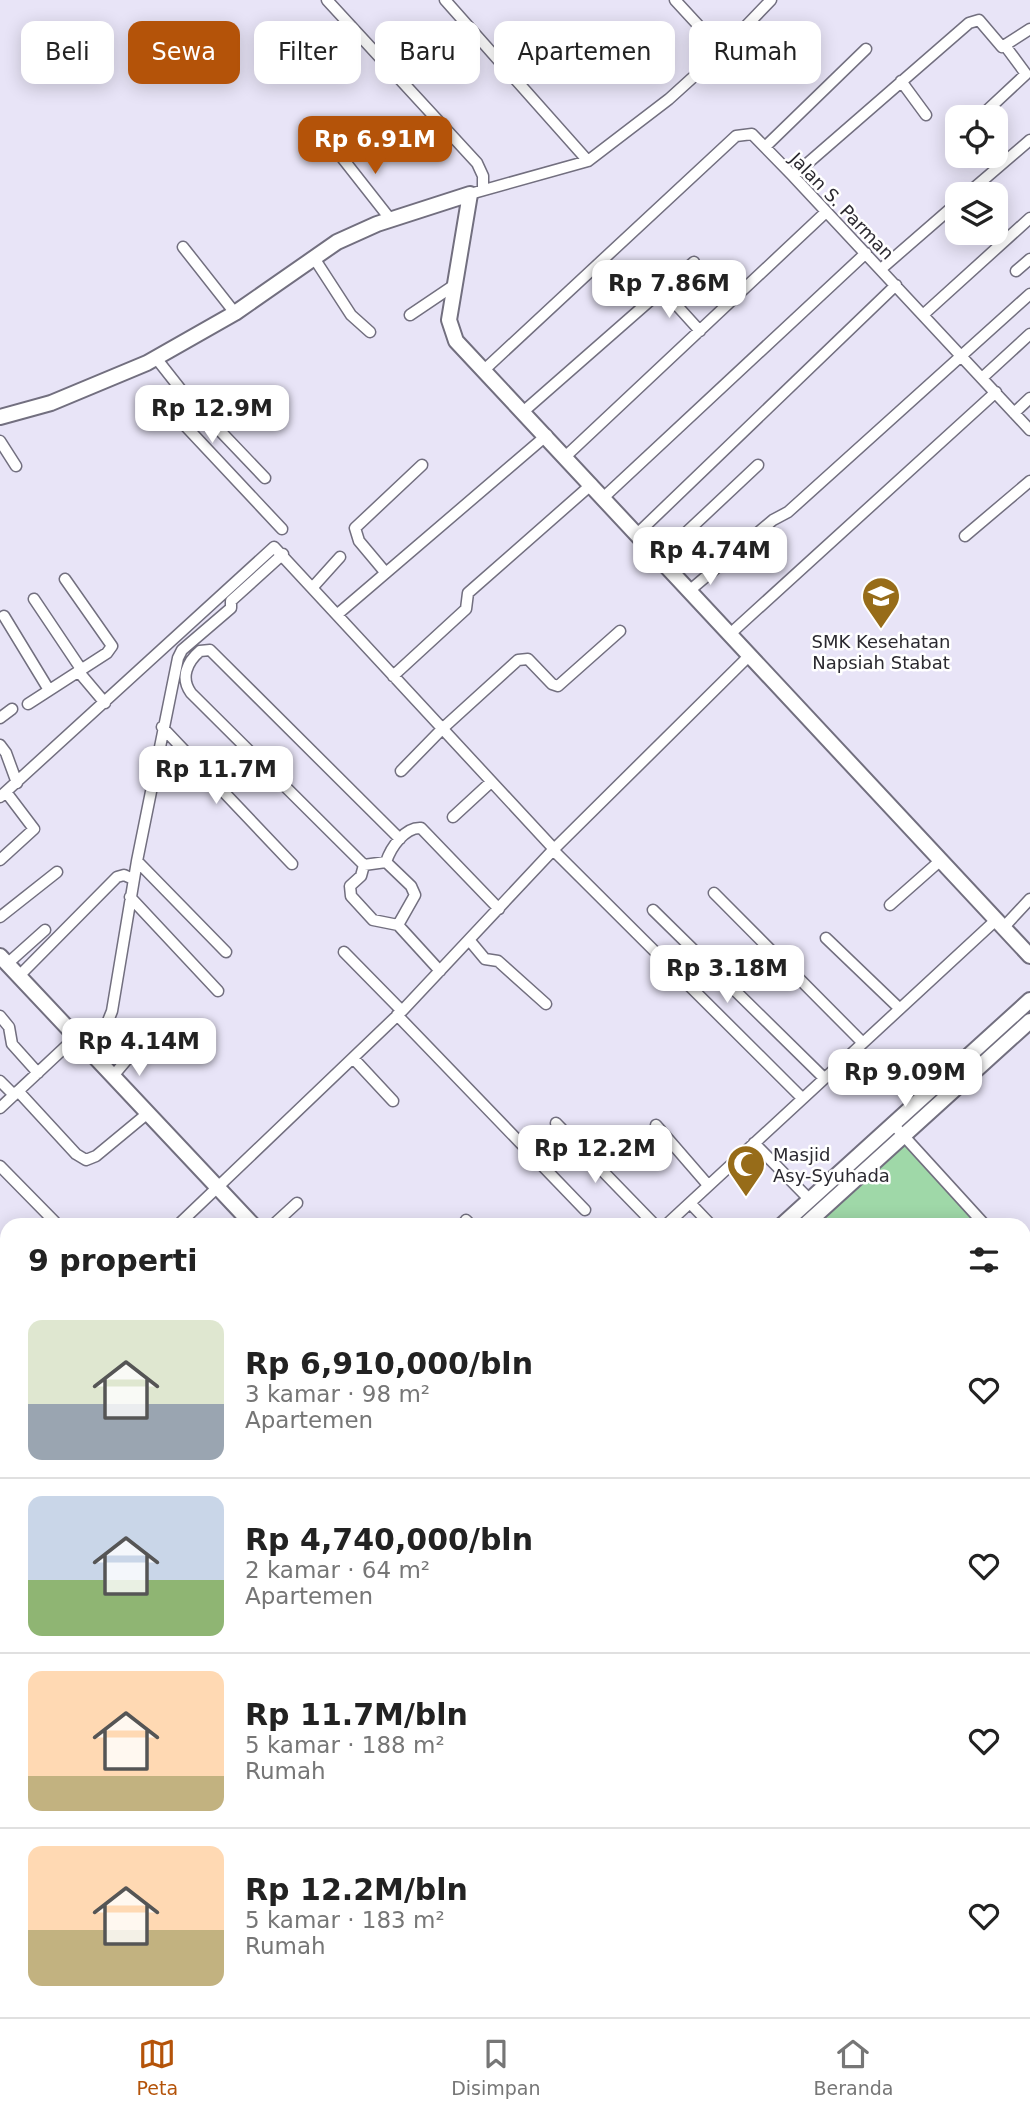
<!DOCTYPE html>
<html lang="id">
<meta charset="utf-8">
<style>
body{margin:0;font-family:"DejaVu Sans",sans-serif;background:#f6f6f6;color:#222;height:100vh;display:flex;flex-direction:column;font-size:26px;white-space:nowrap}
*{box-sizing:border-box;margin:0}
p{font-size:23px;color:#767676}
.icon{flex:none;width:38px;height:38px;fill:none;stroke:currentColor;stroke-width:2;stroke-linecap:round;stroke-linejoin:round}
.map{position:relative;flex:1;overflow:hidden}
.details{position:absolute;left:0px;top:1218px;width:1031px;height:800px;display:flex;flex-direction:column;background:#fff;border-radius:21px 21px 0 0;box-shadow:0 4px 18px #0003}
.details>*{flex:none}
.banner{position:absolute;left:21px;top:21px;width:989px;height:63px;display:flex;gap:14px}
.buttons{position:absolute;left:945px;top:105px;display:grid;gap:14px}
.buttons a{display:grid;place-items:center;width:63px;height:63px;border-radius:14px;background:#fff;box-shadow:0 4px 18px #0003;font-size:35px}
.price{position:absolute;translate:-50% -60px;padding:0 16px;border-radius:14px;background:#fff;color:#222;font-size:23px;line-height:46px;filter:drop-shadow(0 2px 4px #0008)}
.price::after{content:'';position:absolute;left:50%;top:42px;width:21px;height:16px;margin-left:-10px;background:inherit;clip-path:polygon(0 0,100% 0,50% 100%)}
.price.active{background:#b45309;color:#fff}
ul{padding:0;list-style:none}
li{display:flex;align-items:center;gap:21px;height:175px;padding:0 28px}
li+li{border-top:2px solid #e0e0e0}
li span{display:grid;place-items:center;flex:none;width:196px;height:140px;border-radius:14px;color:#555}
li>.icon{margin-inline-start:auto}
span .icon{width:84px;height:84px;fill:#fffc;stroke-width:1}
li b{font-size:30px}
h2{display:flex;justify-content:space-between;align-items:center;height:84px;padding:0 28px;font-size:30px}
.tag{padding:0 24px;border-radius:14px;background:#fff;box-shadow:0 4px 18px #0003;font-size:24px;line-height:63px}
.tag.active{background:#b45309;color:#fff}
.dock{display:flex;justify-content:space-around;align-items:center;height:98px;border-top:2px solid #e0e0e0;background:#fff;font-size:19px;color:#767676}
.dock a{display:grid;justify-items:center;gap:4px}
.dock .active{color:#b45309}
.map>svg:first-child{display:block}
.green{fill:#9fd8a8}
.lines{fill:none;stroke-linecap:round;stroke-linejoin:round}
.street-casing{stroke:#726f7f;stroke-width:13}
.secondary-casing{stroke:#726f7f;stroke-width:18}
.street{stroke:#fff;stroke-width:10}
.secondary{stroke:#fff;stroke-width:14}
.labels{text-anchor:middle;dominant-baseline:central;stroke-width:5;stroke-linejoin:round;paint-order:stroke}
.street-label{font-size:18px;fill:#2b2930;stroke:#fff}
.poi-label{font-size:18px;fill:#2b2930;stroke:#fff}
</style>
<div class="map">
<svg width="1030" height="2017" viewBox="0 0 1030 2017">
<rect width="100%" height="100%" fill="#e8e4f7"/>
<path class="green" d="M900,1138l77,87h-170z
M1024,1278l6,7v30l-6,6z
M1030,1859v158h-163l-4,-5 161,-1v-147z"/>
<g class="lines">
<defs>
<path id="street" d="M327,0l150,163 6,13v12
M445,0l143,161
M675,0l47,51
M901,81l25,34
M980,117l46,-43 -20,-27
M765,147l101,-98
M336,150l55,70
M793,176l176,-153 10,-3 23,27 28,-18
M470,194l118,-33 81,-62 53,-48 49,-51
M967,194l63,-54
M183,247l52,66
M314,258l37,57 19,17
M881,269l76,-66
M1016,271l14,-12
M661,288l39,43
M924,314l106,-96
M410,315l46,-31
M156,358l26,33 -16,14
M483,371l253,-235 16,-2 41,42 237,254
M982,378l48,-44
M182,391l83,87
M162,401l120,128
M524,411l170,-149
M1014,413l16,-15
M0,441l16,25
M566,456l260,-244
M604,497l262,-244
M637,534l259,-249
M965,536l65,-55
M659,558l99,-93
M385,572l-26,-31 -4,-13 67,-63
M313,587l27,-30
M689,591l84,-71 15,-8 242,-218
M34,599l47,70
M339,613l208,-178
M4,616l45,74
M730,634l266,-242
M78,671l27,32
M393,676l73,-67 2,-16 124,-109
M28,704l79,-51 5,-7 -47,-67
M0,718l12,-9
M162,727l130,137
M0,745l6,8 11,30
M401,771l41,-42 76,-69 10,-1 24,25 6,2 62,-55
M0,797l274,-250 280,302
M453,817l38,-35
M553,850l249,248
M0,860l34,-31 -28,-37
M137,861l89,91
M386,862l25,24 4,9 -17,30
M364,865l-173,-172c-11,-15 -4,-31 9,-42l10,-1 190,189
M714,893l148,149
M130,897l88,94
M890,905l51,-45
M653,910l171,168
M0,917l57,-45
M1003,928l27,-29
M826,938l73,70
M470,941l15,18 13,2 48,43
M344,952l58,59
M7,964l38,-34
M440,971l-42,-46 -25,-5 -22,-24 -1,-10 11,-10 3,-11 22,-3c5,-15 19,-35 35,-34l78,81
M19,976l98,-99 7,-2 9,4
M397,1015l188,195
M0,1016l9,11 3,17 26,29
M88,1049l14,-13 10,-25 25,-150 41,-203 4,-8 49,-42v-7l52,-47
M353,1058l40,43
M113,1076l43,-51
M0,1081l14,14
M18,1091l58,63 10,6 10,-4 52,-43
M0,1108l77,-72
M556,1123l99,102
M892,1123l93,102
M656,1125l52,60
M754,1143l56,57
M0,1166l55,56
M690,1203l21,22
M466,1220l5,5
M178,1225l224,-214 152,-162 196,-194
M273,1225l24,-22
M666,1225l330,-305
M1024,1268l6,7
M0,1288l7,7
M1024,1322l6,-5
M0,1397l7,7
M0,1455l7,7
M1024,1746l6,7
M0,1802l7,-7
M1024,1861l6,-6
M1024,1903l6,-6
M193,2011l6,6
M206,2011l5,6
M317,2011l8,6
M272,2017l7,-6
M301,2017l10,-6
M570,2017l6,-6
M646,2017l7,-6
M854,2017l6,-6
M900,2017l6,-6"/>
<path id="secondary" d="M0,417l51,-14 96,-40 88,-50 102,-71 40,-18 93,-30 -21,126 7,21 574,615
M0,956l253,269
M782,1225l248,-225
M805,1225l225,-204
M0,1968l7,-7
M0,1984l7,-7"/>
</defs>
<use href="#street" class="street-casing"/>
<use href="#secondary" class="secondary-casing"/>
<use href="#street" class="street"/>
<use href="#secondary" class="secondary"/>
</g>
<defs>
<symbol id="school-pin" viewBox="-11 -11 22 30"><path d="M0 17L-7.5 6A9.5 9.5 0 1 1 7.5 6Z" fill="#976c19" stroke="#fff"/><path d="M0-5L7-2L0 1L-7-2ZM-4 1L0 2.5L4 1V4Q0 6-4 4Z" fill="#fff"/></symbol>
<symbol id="mosque-pin" viewBox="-11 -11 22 30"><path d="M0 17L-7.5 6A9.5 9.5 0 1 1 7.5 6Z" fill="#976c19" stroke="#fff"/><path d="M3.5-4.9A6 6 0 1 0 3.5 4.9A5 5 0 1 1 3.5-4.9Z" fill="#fff"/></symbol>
</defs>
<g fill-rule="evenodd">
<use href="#school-pin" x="859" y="574" width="44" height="60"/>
<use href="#mosque-pin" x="724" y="1142" width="44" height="60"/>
</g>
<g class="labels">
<g class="street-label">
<text transform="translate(842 206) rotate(46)">Jalan S. Parman</text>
</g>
<g class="poi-label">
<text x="881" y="641">SMK Kesehatan<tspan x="881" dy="21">Napsiah Stabat</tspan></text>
<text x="773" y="1154" text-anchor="start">Masjid<tspan x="773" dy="21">Asy-Syuhada</tspan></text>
</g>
</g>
</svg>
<div class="buttons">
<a><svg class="icon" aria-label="locate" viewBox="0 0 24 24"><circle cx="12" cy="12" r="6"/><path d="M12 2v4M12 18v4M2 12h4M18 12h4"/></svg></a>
<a><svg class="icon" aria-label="layers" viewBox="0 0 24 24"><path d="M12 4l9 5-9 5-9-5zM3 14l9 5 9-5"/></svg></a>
</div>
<b class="price active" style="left:375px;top:176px">Rp 6.91M</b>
<b class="price" style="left:669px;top:320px">Rp 7.86M</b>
<b class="price" style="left:212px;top:445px">Rp 12.9M</b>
<b class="price" style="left:710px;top:587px">Rp 4.74M</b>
<b class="price" style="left:216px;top:806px">Rp 11.7M</b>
<b class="price" style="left:727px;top:1005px">Rp 3.18M</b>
<b class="price" style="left:139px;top:1078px">Rp 4.14M</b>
<b class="price" style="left:905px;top:1109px">Rp 9.09M</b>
<b class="price" style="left:595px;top:1185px">Rp 12.2M</b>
<div class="banner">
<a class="tag">Beli</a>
<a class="tag active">Sewa</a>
<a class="tag">Filter</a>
<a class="tag">Baru</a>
<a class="tag">Apartemen</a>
<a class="tag">Rumah</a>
</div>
<section class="details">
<h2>9 properti<svg class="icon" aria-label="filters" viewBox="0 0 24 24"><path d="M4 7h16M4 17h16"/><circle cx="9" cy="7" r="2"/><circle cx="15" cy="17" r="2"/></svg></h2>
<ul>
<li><span style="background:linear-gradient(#dfe7d0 60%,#9aa5b1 0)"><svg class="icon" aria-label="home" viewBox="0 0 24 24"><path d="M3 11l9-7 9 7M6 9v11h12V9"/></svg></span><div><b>Rp 6,910,000/bln</b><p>3 kamar · 98 m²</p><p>Apartemen</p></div><svg class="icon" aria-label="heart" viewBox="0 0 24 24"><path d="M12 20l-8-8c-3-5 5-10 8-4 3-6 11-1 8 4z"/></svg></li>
<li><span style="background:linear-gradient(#c9d6e8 60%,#8fb573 0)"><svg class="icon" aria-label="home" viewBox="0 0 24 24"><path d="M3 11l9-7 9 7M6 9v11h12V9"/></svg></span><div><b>Rp 4,740,000/bln</b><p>2 kamar · 64 m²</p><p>Apartemen</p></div><svg class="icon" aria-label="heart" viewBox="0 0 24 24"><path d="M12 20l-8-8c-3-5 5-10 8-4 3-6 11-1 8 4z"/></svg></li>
<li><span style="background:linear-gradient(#ffd9b3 75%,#c2b280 0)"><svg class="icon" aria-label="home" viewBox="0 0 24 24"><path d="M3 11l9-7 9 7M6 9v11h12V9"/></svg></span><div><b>Rp 11.7M/bln</b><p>5 kamar · 188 m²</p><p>Rumah</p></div><svg class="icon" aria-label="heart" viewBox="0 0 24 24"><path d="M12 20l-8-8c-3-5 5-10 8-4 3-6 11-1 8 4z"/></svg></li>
<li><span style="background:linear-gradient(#ffd9b3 60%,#c2b280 0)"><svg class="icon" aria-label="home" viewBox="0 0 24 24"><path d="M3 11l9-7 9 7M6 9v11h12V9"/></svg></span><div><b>Rp 12.2M/bln</b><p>5 kamar · 183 m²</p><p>Rumah</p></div><svg class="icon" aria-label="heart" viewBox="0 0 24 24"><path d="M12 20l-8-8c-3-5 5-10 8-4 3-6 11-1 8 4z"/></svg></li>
</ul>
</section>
</div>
<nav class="dock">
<a class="active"><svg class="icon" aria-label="map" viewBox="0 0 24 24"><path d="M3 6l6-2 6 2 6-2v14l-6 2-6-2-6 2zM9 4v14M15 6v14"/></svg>Peta</a>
<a><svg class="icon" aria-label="saved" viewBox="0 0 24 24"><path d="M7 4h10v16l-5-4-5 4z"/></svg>Disimpan</a>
<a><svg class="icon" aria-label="home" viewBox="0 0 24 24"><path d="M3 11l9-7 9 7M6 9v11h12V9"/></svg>Beranda</a>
</nav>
